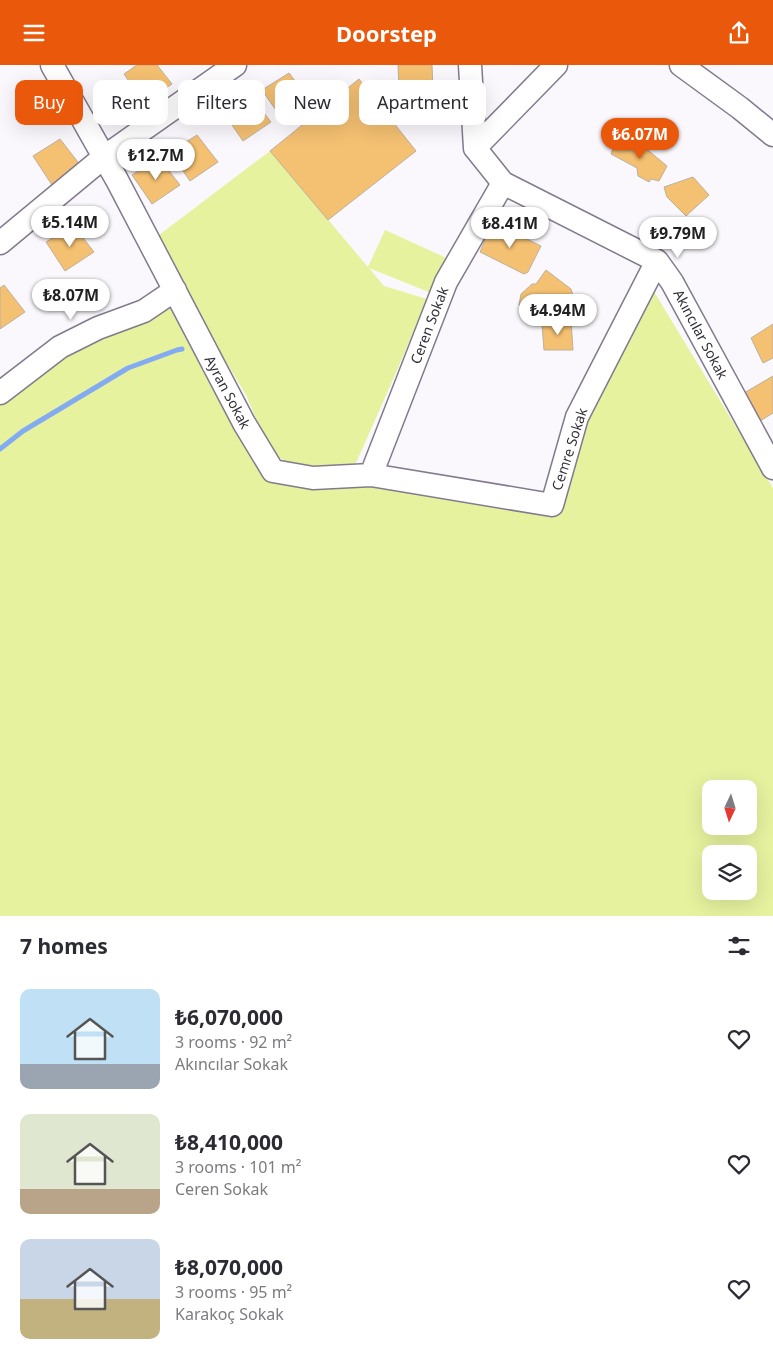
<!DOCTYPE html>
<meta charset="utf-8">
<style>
body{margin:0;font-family:"Noto Sans",sans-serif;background:#f7f7f7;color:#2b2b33;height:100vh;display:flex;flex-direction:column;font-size:19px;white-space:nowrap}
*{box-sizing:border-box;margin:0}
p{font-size:16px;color:#7c7c81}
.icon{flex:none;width:28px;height:28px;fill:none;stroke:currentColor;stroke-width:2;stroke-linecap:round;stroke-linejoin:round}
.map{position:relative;height:851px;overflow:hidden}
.drawer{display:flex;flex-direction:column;background:#fff;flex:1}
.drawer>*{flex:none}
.hud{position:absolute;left:15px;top:15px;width:500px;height:45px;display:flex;gap:10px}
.needle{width:32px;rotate:184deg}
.buttons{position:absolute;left:702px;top:715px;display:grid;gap:10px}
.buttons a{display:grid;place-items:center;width:55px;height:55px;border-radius:10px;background:#fff;box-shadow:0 5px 20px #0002;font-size:25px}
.price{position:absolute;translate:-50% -42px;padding:0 11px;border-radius:18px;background:#fff;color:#222;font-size:16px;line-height:32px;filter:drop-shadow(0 1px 2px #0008)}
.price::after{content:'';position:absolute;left:50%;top:30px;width:15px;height:11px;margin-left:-8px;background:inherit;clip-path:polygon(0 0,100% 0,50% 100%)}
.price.selected{background:#ea580c;color:#fff}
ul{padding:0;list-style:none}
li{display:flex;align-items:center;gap:15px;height:125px;padding:0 20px}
li span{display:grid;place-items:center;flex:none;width:140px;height:100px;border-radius:10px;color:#555}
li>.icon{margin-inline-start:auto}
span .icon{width:60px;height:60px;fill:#fffc;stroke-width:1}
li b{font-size:21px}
h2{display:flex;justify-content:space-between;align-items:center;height:60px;padding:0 20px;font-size:21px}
.chip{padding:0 18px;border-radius:10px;background:#fff;box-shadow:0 5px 20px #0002;font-size:18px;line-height:45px}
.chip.selected{background:#ea580c;color:#fff}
header{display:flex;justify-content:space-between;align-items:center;height:65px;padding:0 20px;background:#ea580c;color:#fff;font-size:22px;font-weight:700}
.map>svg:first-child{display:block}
.green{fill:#e7f29f;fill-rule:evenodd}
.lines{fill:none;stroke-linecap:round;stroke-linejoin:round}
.stream{stroke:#82abf2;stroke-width:5}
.building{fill:#f4c072;stroke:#beb09d}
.minor-casing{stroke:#827a8d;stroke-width:25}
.minor{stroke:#fff;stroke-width:22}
.labels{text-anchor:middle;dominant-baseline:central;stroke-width:4.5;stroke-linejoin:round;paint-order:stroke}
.street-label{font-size:14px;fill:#332f38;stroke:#fff}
</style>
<header><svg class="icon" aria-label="menu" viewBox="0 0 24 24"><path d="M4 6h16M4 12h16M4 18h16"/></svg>Doorstep<svg class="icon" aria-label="share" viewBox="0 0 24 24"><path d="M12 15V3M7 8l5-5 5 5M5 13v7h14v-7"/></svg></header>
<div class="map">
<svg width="773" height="851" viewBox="0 0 773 851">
<rect width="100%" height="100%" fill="#faf8fc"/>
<path class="green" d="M270,86l98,116 17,-37 66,30 -20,33 -62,-25 15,18 43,13 -32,76 -39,88 -22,4 -44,-3 -20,-12 -24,-57 -60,-100 -27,-60z
M175,225l98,181 279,34 38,-97 63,-118 120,198v428h-773v-523zM711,724h38v37h-38zM711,789h38v37h-38z"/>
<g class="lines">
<path class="stream" d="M0,384l23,-18 105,-63 49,-18 5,-1"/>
</g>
<path class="building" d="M137,0h20l15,19 -28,19 -20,-29z
M398,0h34l1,24 -34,2z
M289,8l21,28 -28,18 -20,-29z
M359,14l57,72 -88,69 -58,-69z
M250,30l21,27 -28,19 -20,-29z
M197,70l21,27 -28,19 -20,-29z
M617,73l26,8 24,20 -8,15 -8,-2 -2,3 -11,-6 -1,-8 -26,-14z
M60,74l21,27 -29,19 -19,-29z
M159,93l21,27 -28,19 -20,-29z
M693,112l16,18 -23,21 -19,-19 -3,-10z
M492,157l49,24 -13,26 -4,2 -44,-22z
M73,160l21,27 -29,19 -19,-29z
M546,205l25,19 4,13 -12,15 -7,-3 -7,9h-8l-22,-18 2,-11 11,-10h4z
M4,220l21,27 -25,17v-41z
M571,255l2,30h-29l-2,-26z
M773,259v34l-10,5 -12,-25z
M773,311v37l-13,8 -16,-28z"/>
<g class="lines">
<defs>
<path id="minor" d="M52,0l65,115 127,243 29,48 40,7 58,-3 181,30 25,-88 80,-156
M470,0l5,83
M681,0l59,43 33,27
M475,83l28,35 154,78 15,21 101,186
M475,83l81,-83
M0,178l104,-86 131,-92
M0,328l60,-46 38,-19 46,-17 31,-21
M371,410l75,-193 57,-99"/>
</defs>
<use href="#minor" class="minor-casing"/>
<use href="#minor" class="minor"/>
</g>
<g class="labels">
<g class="street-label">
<text transform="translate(429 260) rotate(-69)">Ceren Sokak</text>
<text transform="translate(701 269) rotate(62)">Akıncılar Sokak</text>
<text transform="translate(228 327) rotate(62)">Ayran Sokak</text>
<text transform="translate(569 384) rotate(-72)">Cemre Sokak</text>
</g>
</g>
</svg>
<div class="buttons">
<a><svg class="needle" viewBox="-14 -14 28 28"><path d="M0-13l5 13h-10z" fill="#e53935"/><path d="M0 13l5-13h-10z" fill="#7c7c81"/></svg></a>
<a><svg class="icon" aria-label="layers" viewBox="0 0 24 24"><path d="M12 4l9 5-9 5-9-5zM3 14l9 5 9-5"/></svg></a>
</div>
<b class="price selected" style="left:640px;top:95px">₺6.07M</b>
<b class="price" style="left:156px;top:116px">₺12.7M</b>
<b class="price" style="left:70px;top:183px">₺5.14M</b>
<b class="price" style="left:510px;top:184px">₺8.41M</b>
<b class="price" style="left:678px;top:194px">₺9.79M</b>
<b class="price" style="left:71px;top:256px">₺8.07M</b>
<b class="price" style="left:558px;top:271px">₺4.94M</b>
<div class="hud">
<a class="chip selected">Buy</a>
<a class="chip">Rent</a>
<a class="chip">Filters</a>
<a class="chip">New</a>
<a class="chip">Apartment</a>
</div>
</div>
<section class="drawer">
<h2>7 homes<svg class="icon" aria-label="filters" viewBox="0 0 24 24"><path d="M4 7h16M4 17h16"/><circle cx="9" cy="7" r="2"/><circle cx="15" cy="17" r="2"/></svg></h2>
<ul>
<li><span style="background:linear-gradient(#bfe0f5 75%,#9aa5b1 0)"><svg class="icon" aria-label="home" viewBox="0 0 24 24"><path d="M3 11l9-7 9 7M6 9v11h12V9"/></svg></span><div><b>₺6,070,000</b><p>3 rooms · 92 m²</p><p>Akıncılar Sokak</p></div><svg class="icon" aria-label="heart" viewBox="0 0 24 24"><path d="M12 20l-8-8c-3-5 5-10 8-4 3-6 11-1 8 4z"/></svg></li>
<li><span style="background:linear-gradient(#dfe7d0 75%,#b9a48a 0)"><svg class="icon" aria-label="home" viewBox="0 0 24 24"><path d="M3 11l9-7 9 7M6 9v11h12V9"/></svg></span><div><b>₺8,410,000</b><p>3 rooms · 101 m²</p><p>Ceren Sokak</p></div><svg class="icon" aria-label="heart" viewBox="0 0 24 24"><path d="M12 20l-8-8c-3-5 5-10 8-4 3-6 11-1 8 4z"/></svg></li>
<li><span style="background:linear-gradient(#c9d6e8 60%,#c2b280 0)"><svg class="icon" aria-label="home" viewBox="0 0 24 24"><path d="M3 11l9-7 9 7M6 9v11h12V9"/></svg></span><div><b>₺8,070,000</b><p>3 rooms · 95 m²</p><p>Karakoç Sokak</p></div><svg class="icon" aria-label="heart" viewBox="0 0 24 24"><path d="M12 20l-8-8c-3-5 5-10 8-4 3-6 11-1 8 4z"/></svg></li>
</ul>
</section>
